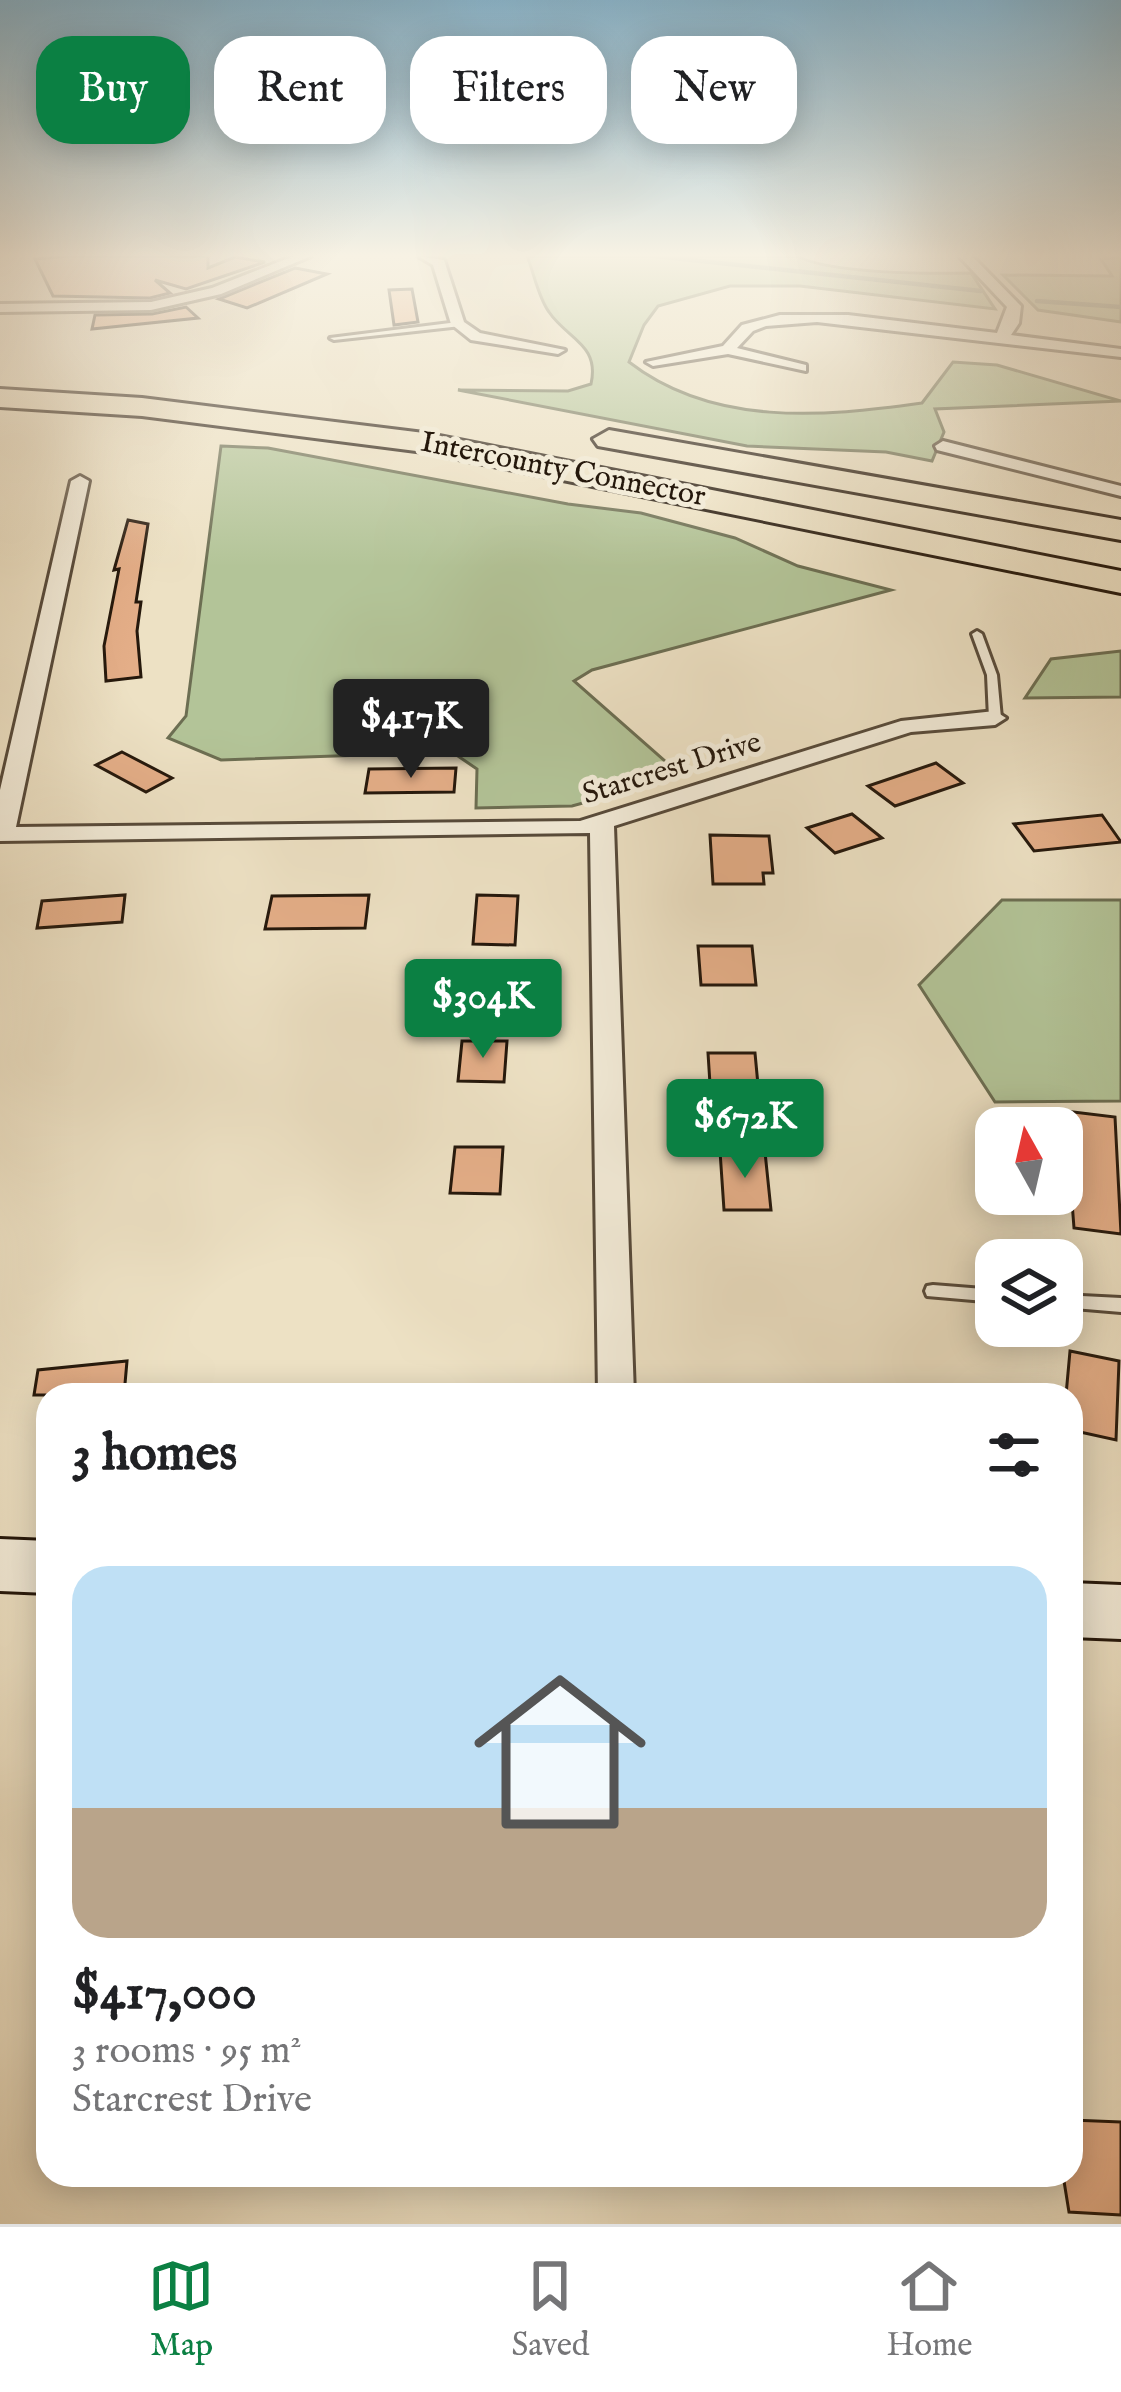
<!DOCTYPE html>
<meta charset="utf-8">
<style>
body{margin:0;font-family:"IM FELL English",serif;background:#f2f2f2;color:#202124;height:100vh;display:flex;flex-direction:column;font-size:45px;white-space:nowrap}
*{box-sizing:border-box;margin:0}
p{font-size:39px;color:#757577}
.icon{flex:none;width:66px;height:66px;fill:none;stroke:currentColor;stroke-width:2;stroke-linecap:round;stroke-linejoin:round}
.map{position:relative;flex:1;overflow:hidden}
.panel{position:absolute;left:36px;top:1383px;width:1047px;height:804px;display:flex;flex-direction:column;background:#fff;border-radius:36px;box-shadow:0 6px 30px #0003}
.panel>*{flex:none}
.top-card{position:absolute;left:36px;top:36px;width:1050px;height:108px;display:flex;gap:24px}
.needle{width:78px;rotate:352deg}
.buttons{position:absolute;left:975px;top:1107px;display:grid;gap:24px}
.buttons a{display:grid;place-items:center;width:108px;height:108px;border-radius:24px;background:#fff;box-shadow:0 6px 30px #0003;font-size:60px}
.price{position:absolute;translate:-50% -102px;padding:0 27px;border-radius:12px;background:#0b8043;color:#fff;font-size:39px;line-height:78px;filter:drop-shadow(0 3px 6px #0008)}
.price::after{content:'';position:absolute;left:50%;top:72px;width:36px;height:27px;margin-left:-18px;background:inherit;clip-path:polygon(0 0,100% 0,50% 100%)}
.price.selected{background:#222;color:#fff}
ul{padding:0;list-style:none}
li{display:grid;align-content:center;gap:24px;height:636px;padding:0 36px}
li span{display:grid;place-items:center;height:372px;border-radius:36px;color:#555}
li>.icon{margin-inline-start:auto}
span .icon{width:216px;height:216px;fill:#fffc;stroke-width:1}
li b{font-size:51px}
h2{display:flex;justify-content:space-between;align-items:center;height:144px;padding:0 36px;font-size:51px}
.chip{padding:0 42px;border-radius:36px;background:#fff;box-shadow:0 6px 30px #0003;font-size:42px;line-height:108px}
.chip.selected{background:#0b8043;color:#fff}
.tab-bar{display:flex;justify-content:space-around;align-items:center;height:168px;border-top:3px solid #e0e0e0;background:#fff;font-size:33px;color:#757577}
.tab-bar a{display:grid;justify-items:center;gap:6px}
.tab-bar .selected{color:#0b8043}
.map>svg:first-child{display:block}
.green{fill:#b3c498;stroke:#6c6e52;stroke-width:3}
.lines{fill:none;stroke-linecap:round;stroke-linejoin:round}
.stream{stroke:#6b7c6e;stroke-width:4.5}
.building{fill:#e4ae88;stroke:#25180c;stroke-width:3}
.service-casing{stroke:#574a3a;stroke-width:6}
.minor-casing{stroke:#574a3a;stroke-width:6}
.secondary-casing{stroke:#25180c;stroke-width:6}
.motorway-casing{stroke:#25180c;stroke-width:6}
.service{fill:#f3ecd9;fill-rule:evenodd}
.minor{fill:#f3ecd9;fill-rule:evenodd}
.secondary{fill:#f3ecd9;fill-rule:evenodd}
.motorway{fill:#ede1c4;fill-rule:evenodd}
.labels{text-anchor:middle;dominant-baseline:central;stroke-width:10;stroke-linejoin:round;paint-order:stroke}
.far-street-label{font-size:30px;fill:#25180c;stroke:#f3ecd9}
</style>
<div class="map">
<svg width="1121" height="2224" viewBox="0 0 1121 2224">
<rect width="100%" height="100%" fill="#ede1c4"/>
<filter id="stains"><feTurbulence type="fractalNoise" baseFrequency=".00167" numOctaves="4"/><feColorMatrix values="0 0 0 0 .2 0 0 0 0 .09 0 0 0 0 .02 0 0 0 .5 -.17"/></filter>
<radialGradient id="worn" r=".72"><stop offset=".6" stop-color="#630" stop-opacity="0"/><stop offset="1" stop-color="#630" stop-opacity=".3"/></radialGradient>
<path class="green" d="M527,256h270c34,18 133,18 174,17l24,36 -195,-23h-70l-72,20 -14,19 -15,37c84,65 194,55 293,41l31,-41 44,3 124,36 -186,8 9,23 -12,29 -46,-9 -139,-6 -289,-56 110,1 23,-7c9,-40 -24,-45 -42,-72 -11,-15 -15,-39 -22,-56z
M1121,257v65l-83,-12 -35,-35 109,1 -11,-17z
M221,446l47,2 300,56 73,9 94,25 63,28 93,24 -299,80 -18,11 108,95 -110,30 -96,2 1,-39 -25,-17 -231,8 -53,-22 18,-22z
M1121,651v46l-96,1 26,-39z
M1002,900h119v201l-126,1 -76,-117z"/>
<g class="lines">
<path class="stream" d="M654,256l327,35
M1037,301l84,6"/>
</g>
<path class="building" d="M68,256h140v12l27,-11 30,5 -79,27 -31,-9 15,13 -20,5 -97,-2 -18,-37z
M295,268l32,6 -80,34 -28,-9z
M412,289l6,33 -24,3 -5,-35z
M186,307l12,11 -106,11 3,-14 57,-1z
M128,520l20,4 -12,78h5l-4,29 4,46 -35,4 -2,-35 15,-77 -5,1z
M122,752l50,26 -26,14 -50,-27z
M936,763l27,20 -68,23 -27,-20z
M456,768l-2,24 -89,1 4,-24z
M852,814l30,24 -47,15 -28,-25z
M1102,815l19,27 -87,9 -20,-27z
M710,835l59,1 4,37h-10l1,11h-51z
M125,895l-3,27 -85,6 5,-27z
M369,895l-4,33 -100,1 7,-33z
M477,895l41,1 -3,49 -42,-1z
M698,946h54l4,39h-55z
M462,1041h45l-3,41 -46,-1z
M708,1053h47l3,32 -48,-1z
M1065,1111l50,6 6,117 -47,-6z
M455,1147h48l-3,47 -50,-1z
M720,1151l45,1 6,58h-47z
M1070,1351l49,10 -3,79 -45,-10v-35h-5z
M127,1361l-3,34h-90l4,-25z
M1071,2120l50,2v93l-52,-3 -6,-37h8z"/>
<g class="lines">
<defs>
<path id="service" d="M458,322l3,4 -127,14 -4,-2z
M977,631l5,3 15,41 4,43 -6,3 -6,-3 -2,-43 -15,-41z
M933,1285l63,5v12l-69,-6 -2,-5 2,-5z
M1062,1295l59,3v14l-59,-5z"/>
<path id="minor" d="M294,256h17l-90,38 -70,16 -151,2v-8l151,-2 61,-14z
M418,256l26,4 20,62 16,11 85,17 -7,4 -87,-14 -20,-16 -18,-59z
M959,256h13l49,50 -2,17 -8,12 110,14v8l-304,-35 -51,4 -13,5 -16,17 69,17v6l-78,-17 -75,12 -7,-4 77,-16 19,-21 38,-10h68l149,18 10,-26z
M943,441l178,45v10l-184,-46 -2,-4z
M80,476l9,5 -73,346 564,-6 321,-100 94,-10 11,7 -11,7 -84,7 -297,94 20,569h-36l-8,-562 -590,8v-51l71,-309z"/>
<path id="secondary" d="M0,1539l48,2v52l-48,-2z
M1071,1583l50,2v54l-50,-2z"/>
<path id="motorway" d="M0,389l142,9 282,35 697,138v22l-697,-141 -282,-36 -142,-9z
M609,430l512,90v20l-523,-94 -5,-7z"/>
</defs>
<use href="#service" class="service-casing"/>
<use href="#minor" class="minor-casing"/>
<use href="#secondary" class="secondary-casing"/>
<use href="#motorway" class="motorway-casing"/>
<use href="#service" class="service"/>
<use href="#minor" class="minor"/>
<use href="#secondary" class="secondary"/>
<use href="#motorway" class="motorway"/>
</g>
<linearGradient id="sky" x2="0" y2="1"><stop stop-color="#89b8d2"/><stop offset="0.45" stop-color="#f7f2e4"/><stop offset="1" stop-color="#f7f2e4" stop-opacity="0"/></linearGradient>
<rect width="1121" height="567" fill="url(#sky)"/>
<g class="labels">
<g class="far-street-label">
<text transform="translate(563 470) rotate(11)">Intercounty Connector</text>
<text transform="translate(672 769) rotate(-17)">Starcrest Drive</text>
</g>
</g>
<rect width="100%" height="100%" filter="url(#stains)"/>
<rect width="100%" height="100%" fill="url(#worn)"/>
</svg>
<div class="buttons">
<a><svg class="needle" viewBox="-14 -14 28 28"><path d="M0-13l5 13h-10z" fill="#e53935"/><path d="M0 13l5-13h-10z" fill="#757577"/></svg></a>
<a><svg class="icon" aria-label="layers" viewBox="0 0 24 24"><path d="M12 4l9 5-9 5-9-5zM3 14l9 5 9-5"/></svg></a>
</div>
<b class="price selected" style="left:411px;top:781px">$417K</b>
<b class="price" style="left:483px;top:1061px">$304K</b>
<b class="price" style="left:745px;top:1181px">$672K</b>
<div class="top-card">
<a class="chip selected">Buy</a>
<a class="chip">Rent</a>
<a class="chip">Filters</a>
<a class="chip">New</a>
</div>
<section class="panel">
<h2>3 homes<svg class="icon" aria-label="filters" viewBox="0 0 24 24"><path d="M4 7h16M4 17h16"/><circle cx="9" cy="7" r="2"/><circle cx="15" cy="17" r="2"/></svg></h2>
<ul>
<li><span style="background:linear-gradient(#bfe0f5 65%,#b9a48a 0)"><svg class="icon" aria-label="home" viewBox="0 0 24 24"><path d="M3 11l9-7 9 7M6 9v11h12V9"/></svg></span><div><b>$417,000</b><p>3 rooms · 95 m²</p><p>Starcrest Drive</p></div></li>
</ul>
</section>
</div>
<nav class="tab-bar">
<a class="selected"><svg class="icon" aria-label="map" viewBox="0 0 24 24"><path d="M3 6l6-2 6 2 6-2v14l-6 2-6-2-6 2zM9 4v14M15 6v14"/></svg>Map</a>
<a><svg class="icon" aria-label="saved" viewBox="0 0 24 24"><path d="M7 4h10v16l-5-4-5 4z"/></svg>Saved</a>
<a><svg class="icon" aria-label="home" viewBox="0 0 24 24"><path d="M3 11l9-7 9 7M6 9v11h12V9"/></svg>Home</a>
</nav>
